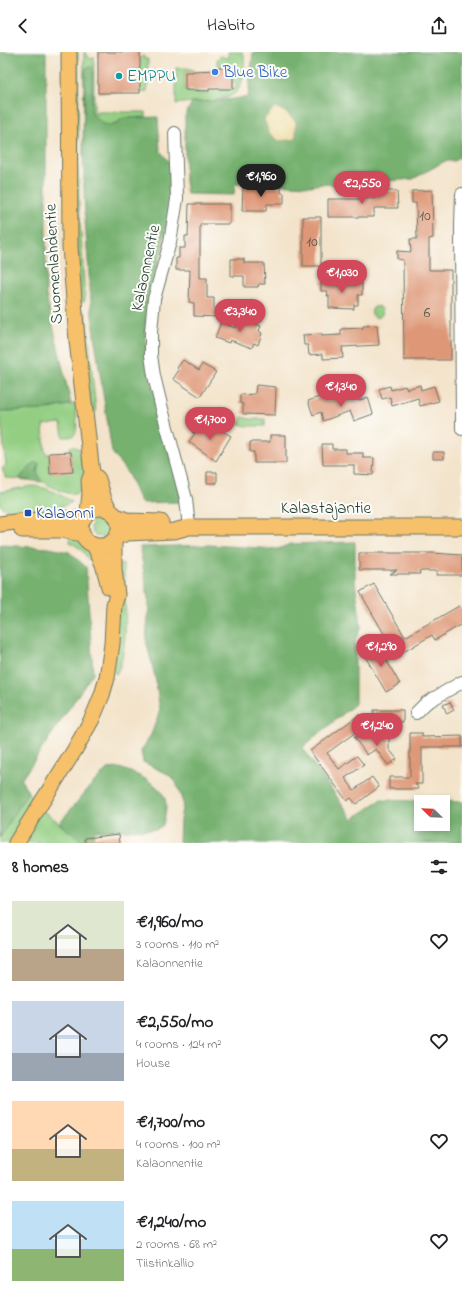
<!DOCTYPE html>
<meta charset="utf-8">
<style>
body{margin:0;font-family:"Indie Flower",sans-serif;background:#f2f2f2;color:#202124;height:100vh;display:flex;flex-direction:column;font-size:15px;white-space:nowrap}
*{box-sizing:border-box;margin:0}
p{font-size:13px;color:#757577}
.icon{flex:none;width:22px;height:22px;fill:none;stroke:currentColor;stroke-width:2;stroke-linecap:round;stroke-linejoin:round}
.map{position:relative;height:791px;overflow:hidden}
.details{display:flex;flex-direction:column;background:#fff;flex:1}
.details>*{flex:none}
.needle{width:26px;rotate:293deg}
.controls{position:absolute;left:414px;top:743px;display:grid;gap:8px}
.controls a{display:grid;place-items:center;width:36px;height:36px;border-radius:0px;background:#fff;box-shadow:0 2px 6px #0003;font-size:20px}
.price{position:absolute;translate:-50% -34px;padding:0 9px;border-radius:14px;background:#d1495b;color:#fff;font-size:13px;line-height:26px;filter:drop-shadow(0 1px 2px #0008)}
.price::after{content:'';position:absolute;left:50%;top:24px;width:12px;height:9px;margin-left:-6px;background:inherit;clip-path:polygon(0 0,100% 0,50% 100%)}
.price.selected{background:#222;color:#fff}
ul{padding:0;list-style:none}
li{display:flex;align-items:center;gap:12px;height:100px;padding:0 12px}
li span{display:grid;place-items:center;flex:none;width:112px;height:80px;border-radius:0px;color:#555}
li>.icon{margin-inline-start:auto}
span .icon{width:48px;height:48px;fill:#fffc;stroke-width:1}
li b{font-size:17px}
h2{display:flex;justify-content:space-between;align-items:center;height:48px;padding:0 12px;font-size:17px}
header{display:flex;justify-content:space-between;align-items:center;height:52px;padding:0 12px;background:#fff;font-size:18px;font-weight:600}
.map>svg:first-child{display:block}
.green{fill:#93ce82;stroke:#59865b}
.forest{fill:#76b170;stroke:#4a7752;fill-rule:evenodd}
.sand{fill:#eeda9e;stroke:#868c69}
.building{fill:#de9777}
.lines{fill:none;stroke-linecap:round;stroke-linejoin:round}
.minor-casing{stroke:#697768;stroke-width:14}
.major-casing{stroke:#697768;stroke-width:17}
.minor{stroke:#fff;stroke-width:12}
.major{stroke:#f7c06b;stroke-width:15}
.shop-dot{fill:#3f7fe0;stroke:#fdfcf7;stroke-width:1.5}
.culture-dot{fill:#0f9aa8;stroke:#fdfcf7;stroke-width:1.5}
.transit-dot{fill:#1a4fb4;stroke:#fdfcf7;stroke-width:1.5}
.labels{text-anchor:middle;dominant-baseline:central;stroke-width:4;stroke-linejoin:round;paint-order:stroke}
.number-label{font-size:15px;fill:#4f5445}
.shop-label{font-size:17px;fill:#366cbe;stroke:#fdfcf7;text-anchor:start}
.culture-label{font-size:17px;fill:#0d838f;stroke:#fdfcf7;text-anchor:start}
.street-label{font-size:17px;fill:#1f3d34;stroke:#fdfcf7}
.transit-label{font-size:17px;fill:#164399;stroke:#fdfcf7;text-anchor:start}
</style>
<header><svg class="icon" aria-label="back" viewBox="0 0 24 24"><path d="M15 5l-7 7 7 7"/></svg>Habito<svg class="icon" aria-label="share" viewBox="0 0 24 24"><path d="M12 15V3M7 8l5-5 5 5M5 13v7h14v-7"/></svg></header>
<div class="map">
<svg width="462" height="791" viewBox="0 0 462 791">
<rect width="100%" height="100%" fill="#fdfcf7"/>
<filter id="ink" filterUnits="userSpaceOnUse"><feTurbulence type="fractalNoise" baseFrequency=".025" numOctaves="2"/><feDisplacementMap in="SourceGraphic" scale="8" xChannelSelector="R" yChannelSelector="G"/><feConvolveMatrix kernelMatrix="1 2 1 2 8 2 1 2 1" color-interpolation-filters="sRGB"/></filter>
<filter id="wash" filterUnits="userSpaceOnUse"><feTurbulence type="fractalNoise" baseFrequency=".012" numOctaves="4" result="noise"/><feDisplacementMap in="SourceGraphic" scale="16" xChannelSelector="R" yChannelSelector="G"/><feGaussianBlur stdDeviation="0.9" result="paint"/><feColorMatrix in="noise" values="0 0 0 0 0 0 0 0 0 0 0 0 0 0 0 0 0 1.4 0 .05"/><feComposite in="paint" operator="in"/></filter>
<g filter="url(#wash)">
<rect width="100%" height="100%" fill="#f3e3ca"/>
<path class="green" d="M74,0h4l1,150 6,99 -4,2 -4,-54z
M84,0h1l4,6 4,1 1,-2v60l-3,-6 2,-25 -7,-18 -3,88z
M228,0h14l2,3c2,40 -10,45 -46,47 -8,0 -15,1 -22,2v-36h12l5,2v2h-8v18h3l1,3h5v-3l3,1v2h11l1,-2 11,1v-3l16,-1v-5h-3v-10h3v-6h-13v-2h-6v-6l2,-2 4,-1 1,2h5z
M143,4h1v3h4l-1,33 -7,1v-35z
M96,60h50v5l-23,1c-10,8 -16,12 -27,0z
M371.5 260a5.5 5.5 0 1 1 11 0a5.5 5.5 0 1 1-11 0Z
M81,258l4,2 2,10 9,90 -2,1 -3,-8z
M75,352c0,7 5,28 -2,32 -3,1 -7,1 -10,1l-2,-14 -18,2 2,28 4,1 1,19 23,-2 -2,-19h-2l1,-5 3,-1 7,3 7,38c-5,3 -9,7 -14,7 -6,1 -34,-12 -36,-18 -1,-4 1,-8 2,-12l-6,-1c-4,8 -10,10 -14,16l-13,-1 -4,-9 4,-4 -6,-54 42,-1z
M242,365l8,2h15v7h-18l-8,-2z
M31,434c14,0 26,7 38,14l3,2c-13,8 -46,10 -60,9 -5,-1 -9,-3 -12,-6v-13z
M91 475a10 10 0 1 1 20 0a10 10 0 1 1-20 0Z
M70,483c11,5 18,13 25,23l-6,2 -8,-11 -11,-7z
M123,512c2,8 1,16 2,24 1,25 2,64 -8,86l-3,-1 4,-108z
M0,713l21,15 13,22 49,41h-83z"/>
<path class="forest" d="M0,0h46v243l25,109 -29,6 -42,1z
M253,0h209v73l-2,32 -6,4h-9l-32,18 -76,6 -16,-1 -11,2 -39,-2h-36l-1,11 -47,-1 -2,-13v-65l7,-14 26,-1 30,-4z
M88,15h4l1,3 -2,41 2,4 10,9 6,2 8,-2 6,-6 35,-1 2,34 12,14v34l-10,50 -14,46 -3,38 2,32 36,137 -42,1 -13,-29 -16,-22 -19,-124 -8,-108 -2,-64 2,-84 1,-4z
M33,411h6c-3,8 -2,12 3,19l-23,-3c4,-6 9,-8 14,-16z
M355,490v38l6,47 -6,13v64l-53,44 51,71 27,-19 82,2v41h-283l1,-23 3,-17 -7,-21 -8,-8 -25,-12 -2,-11 10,-16 9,-25 -5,-33 -9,-37 3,-35 -9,-58 69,-2 69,4 12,-5zM421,750h22v22h-22z
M0,493l49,3 20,4 17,15 7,106 -72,107 7,12 -28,46z
M120,716c16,6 47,17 46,38 0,6 -2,13 -3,19l-6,4 -63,2 -1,12h-10l-24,-20c16,-18 30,-37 48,-54z"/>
<path class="sand" d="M275,55l12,6 9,9v17l-17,2 -10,-8 -5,-14z"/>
<g id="blocks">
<path class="building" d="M98,0h42v41h-42z
M217,15h16v22h-24v2l-24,-1v-18h8v-1l24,-1z
M243,134l38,1v6h3v11h-17l-1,7h-24z
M432,138l1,48 -4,1v31h22v90h-47l-1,-100 -6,-1v-8l14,1 -1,-13h7l-1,-36h-4v-12z
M374,139h23l1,17h-24v9h-46v-18h46z
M189,152h41v20h-30v54h7v20h7v11h6l-1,8 -25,-1v-13l-5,-1 1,-32h-14v-12h3v-10h6v-12h3z
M303,165h18v49h-18z
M231,207h13v4h20l1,21h-6l-1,3h-14v-11h-13z
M321,229l41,2v12h-4v10h-4v4l-25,-1v-12h-2l1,-5h-7z
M240,263l8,3 -1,3 14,5 -2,5 3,2 -4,12 -4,-2 -2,5 -22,-8 -1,3 -14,-5 6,-16 14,6z
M377,273l2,20 -37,2 1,11 -20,1v-5l-14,1 -1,-10h-4l-1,-10 19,-1v2l19,-1v-6l22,-1v-2z
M183,308l16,10 3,-6 14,8 -16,25 -27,-18 6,-9 -2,-2z
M256,333l20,2 -1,28 -32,-1v-10l-3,-1v-8l15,-1z
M420,333l1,5 13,-4 5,15 -19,5 -2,-8 -26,8 -2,-9 -8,2 -3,-10 11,-3 1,4 14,-4 2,3z
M325,343l2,6 11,-3 1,4 17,-6 2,5 10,-4 5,17 -19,7 -4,-10 -27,10 -2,-9 -8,3 -5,-14z
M199,371l14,9 3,-5 15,9 -15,25 -27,-19 6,-9 -3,-1z
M270,383h16v28h-32v-11h-4v-10h20z
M322,392h10v5h14v4h17v5h11l-1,17 -19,-1v-9h-31z
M71,400l2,20 -23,2 -1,-21z
M433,400h11v7h-11z
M207,420h10v11h-10z
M359,501h73l30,2v20h-26l1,-4h-18l1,3h-30l7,-4h-38z
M374,532l31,53 54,-31 3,5v13l-27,16 -3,-5 -30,18 -10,-17 -5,3 -27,-47z
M377,592l23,40 -14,8 -23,-39z
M450,650l4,8 -7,4 -4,-9z
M374,658h29v12h-29z
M360,662l7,10 -40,29 12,16 18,-13 7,9 -19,13 9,12 18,-13 7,10 -23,17 -5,-6 -4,3 -37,-50z
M410,681h12v4l40,-1v11h-40v37h-7l4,5h-30v-12h21z
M389,684v13l8,10 -9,6 -12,-16 -9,6 -13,-18z
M119,782l1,9h-35v-5z"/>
</g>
</g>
<g filter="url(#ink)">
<use href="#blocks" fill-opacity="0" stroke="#697768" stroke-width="1"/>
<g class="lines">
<defs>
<path id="minor" d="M175,81l2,66 -7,43 -16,57 -3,33v23l3,21 7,29 25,94 3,28
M462,142l-1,31 1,204
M416,661l10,-10 36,-21"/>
<path id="major" d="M69,0l1,194 7,95 15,132 -3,8 1,12 -2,20
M92,421l6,6 6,20 6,12
M81 475a19 19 0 1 1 38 0a19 19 0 1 1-38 0Z
M116,464l13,5 32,1
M0,472l22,-3 62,-3
M22,478h39l22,4
M117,485l10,-4 47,-2 15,-4h273
M94,493l9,19 6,23
M16,791l58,-92 18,-32 10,-24 5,-17 5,-34 2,-39 3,-10 -3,-27v-28"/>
</defs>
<use href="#minor" class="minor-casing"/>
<use href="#major" class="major-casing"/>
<use href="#minor" class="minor"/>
<use href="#major" class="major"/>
</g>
</g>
<circle class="shop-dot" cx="215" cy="20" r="4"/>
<circle class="culture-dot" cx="119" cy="24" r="4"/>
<rect class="transit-dot" x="24" y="457" width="8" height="8" rx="2"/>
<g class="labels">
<g class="number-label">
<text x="425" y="164">10</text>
<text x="312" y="190">10</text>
<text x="427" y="261">6</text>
</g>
<g class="shop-label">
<text x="223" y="20">Blue Bike</text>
</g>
<g class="culture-label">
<text x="127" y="24">EMPPU</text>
</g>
<g class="street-label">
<text transform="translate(54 212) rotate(-93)">Suomenlahdentie</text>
<text transform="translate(146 216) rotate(-78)">Kalaonnentie</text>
<text x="326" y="456">Kalastajantie</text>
</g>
<g class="transit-label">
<text x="36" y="461">Kalaonni</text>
</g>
</g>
</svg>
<div class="controls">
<a><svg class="needle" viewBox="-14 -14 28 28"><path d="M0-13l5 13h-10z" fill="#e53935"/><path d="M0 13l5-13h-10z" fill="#757577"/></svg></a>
</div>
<b class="price selected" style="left:261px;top:146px">€1,960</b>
<b class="price" style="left:362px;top:153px">€2,550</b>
<b class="price" style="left:342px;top:242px">€1,030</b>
<b class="price" style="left:240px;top:281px">€3,340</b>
<b class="price" style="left:341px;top:356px">€1,340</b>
<b class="price" style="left:210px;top:389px">€1,700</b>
<b class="price" style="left:381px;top:616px">€1,290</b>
<b class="price" style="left:377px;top:695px">€1,240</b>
</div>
<section class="details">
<h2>8 homes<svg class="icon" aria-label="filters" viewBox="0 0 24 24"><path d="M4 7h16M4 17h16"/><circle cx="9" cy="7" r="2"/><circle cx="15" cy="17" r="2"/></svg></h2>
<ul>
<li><span style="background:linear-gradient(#dfe7d0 60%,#b9a48a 0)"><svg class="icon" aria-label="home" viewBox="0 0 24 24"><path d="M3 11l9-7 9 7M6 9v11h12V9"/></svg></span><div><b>€1,960/mo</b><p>3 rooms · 110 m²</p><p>Kalaonnentie</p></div><svg class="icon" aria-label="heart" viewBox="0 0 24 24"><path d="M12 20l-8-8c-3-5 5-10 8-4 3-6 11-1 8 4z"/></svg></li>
<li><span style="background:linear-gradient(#c9d6e8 65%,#9aa5b1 0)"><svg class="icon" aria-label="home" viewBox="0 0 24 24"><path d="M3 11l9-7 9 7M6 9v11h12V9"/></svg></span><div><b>€2,550/mo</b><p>4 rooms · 124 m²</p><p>House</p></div><svg class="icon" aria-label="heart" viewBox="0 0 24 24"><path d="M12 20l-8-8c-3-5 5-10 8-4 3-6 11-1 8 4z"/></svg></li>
<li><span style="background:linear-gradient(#ffd9b3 60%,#c2b280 0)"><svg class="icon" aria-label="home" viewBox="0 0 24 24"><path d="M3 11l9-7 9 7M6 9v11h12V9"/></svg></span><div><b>€1,700/mo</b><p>4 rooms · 100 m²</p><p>Kalaonnentie</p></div><svg class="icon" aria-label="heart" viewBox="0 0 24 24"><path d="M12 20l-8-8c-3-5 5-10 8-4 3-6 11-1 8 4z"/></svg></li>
<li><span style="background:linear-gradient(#bfe0f5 60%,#8fb573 0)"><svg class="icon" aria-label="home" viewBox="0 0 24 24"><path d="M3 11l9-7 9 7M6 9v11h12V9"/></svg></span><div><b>€1,240/mo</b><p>2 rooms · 68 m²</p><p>Tiistinkallio</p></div><svg class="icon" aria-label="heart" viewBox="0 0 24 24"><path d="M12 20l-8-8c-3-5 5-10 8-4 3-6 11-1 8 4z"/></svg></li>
</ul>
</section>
